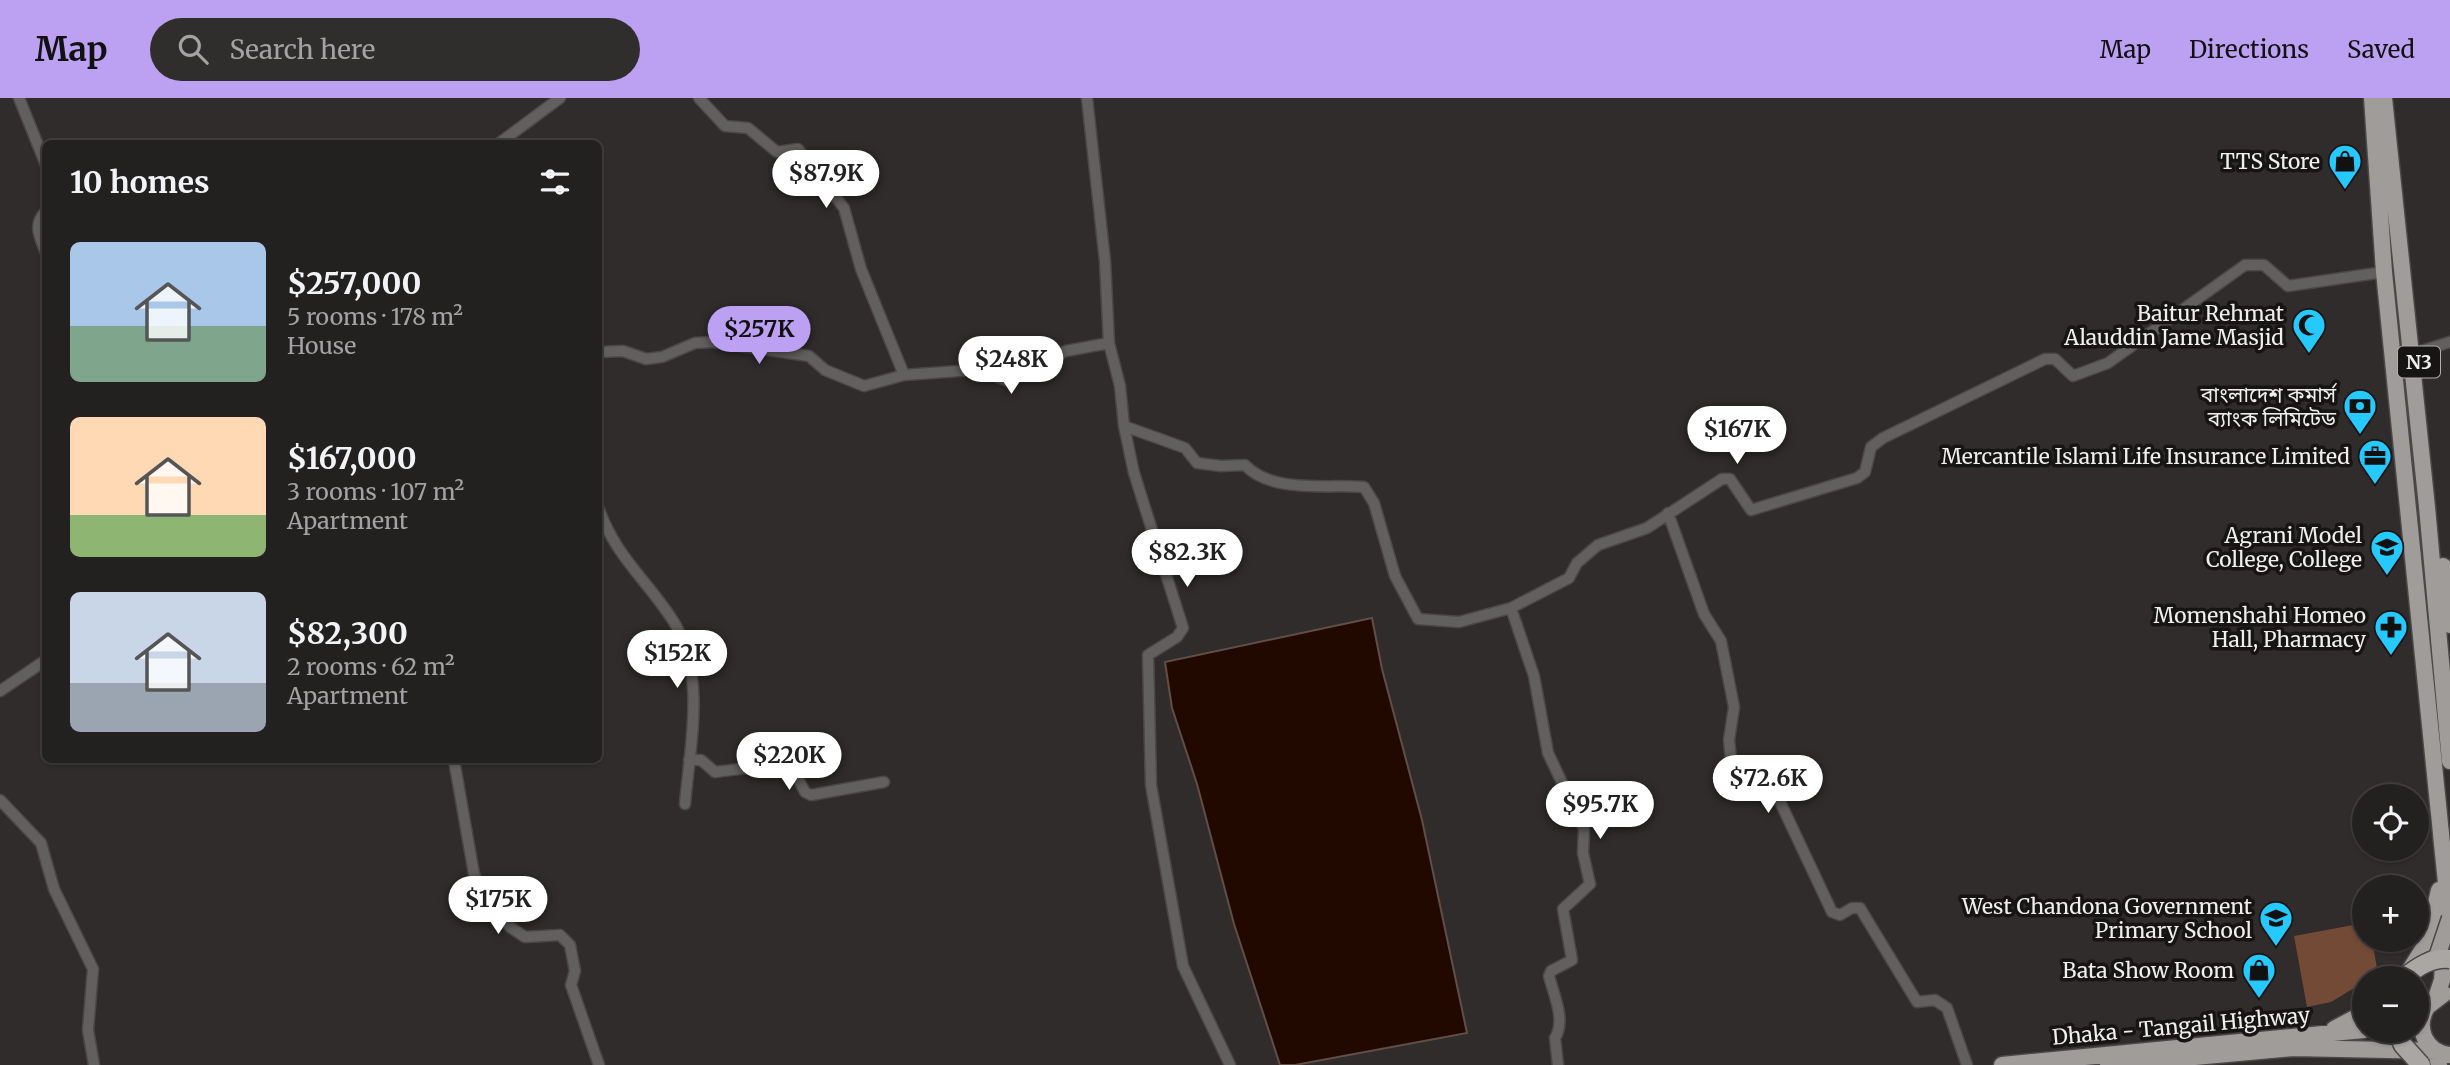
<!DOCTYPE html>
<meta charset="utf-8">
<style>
body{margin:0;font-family:Merriweather,"Noto Sans Bengali",serif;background:#2f2e2d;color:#f1f3f6;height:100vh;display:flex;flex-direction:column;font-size:26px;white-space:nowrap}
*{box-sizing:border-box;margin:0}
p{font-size:23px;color:#a3a3a5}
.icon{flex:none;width:38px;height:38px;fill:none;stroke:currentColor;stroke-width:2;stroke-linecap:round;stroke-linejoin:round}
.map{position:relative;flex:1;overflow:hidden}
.details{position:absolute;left:42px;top:42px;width:560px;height:623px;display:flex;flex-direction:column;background:#232120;border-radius:10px;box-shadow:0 2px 5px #0004,0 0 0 2px #403e3e}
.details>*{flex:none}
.controls{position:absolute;left:2352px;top:686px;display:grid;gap:14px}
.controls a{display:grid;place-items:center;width:77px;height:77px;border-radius:50%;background:#232120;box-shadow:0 2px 5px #0004,0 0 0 2px #403e3e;font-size:35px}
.price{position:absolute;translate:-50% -60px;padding:0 16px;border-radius:24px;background:#fff;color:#222;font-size:23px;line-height:46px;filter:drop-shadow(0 2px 4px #0008)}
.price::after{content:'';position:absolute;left:50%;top:42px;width:21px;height:16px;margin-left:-10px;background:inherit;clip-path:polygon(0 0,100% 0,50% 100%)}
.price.selected{background:#bca0f2;color:#111}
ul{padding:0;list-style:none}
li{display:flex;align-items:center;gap:21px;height:175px;padding:0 28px}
li span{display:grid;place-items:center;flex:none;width:196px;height:140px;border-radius:10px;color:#555}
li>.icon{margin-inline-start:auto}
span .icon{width:84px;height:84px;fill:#fffc;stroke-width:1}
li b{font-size:30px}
h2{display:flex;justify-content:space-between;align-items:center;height:84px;padding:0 28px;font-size:30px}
header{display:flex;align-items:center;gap:42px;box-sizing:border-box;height:98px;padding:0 35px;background:#bca0f2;color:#111}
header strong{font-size:33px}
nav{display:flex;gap:38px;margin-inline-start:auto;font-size:24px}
.search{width:490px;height:63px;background:#2f2e2d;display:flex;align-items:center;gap:18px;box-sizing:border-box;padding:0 24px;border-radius:38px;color:#a3a3a5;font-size:26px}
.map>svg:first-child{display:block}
.green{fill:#724a36}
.water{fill:#220900;stroke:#604e47;stroke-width:2}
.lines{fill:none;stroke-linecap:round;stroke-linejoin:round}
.minor-casing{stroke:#4a4746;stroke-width:13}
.trunk-casing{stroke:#4a4746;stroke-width:19}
.minor{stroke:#62605f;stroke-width:10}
.trunk{stroke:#a09c9a;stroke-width:16}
.trunk-bridge-casing{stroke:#4a4746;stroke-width:19;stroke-linecap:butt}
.motorway-bridge-casing{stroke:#4a4746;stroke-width:21;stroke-linecap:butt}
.trunk-bridge{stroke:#a09c9a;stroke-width:16}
.motorway-bridge{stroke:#aaa6a4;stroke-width:18}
.labels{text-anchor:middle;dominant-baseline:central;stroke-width:7;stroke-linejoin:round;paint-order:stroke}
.shield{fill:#161514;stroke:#afaead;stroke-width:2}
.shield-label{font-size:19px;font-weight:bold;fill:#f1efee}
.poi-label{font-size:21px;fill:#f1efee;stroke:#161514;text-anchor:end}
.street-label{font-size:21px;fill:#f1efee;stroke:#161514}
</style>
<header>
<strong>Map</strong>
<div class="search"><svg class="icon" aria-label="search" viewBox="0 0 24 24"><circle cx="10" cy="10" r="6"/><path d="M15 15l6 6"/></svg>Search here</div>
<nav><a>Map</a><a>Directions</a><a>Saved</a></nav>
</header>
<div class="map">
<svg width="2450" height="967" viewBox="0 0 2450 967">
<rect width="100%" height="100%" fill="#2f2c2b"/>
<path class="green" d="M2364,825v17h8l6,34 -14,4v4l-33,20 -24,5 -13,-71z"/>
<path class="water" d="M1372,520l10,51 40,151 45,213 -172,32h-15l-46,-141 -37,-140 -25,-76 -7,-46z"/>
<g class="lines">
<defs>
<path id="minor" d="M19,0l27,67
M699,0l26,28 23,2 29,24 21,-3 46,59 17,61 43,106
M1087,0l18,163 4,82 11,43 4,40 10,47 49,155 -6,9 -29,18 3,130 32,181 47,99
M498,46l62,-46
M46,113c-14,14 -6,26 0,42
M598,254l25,-1 23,8 16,-2 33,-14 17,-1 97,14 16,14 39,16 40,-11 69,-5c13,-1 23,9 36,11l57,-30 43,-8
M2418,254l32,-10
M1124,328l61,22 12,15 24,3 24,-1c27,29 84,19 119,22l10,16 21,73 23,43 41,3 52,-14 58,-30 8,-15 21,-18 49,-17 75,-49h8l21,31 106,-32 8,-6 6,-25 12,-9 162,-79h10l18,17 35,-13 137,-98h19l24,21 96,-14
M598,409c18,50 47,71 74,112 35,54 18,125 13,185
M1668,415l36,101 17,27 13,66 -5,33 2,20 9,28 29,-3 5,4 58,123 8,3 12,-7h8l57,94 18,-2 12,8 20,57
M1511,510l23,68 14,77 36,76 -1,24 7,31 -27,25 9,51 -21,11 -2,5c5,20 17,44 6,62l3,27
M0,593l46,-31
M454,662l20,114 8,18 28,35 15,10 35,-2 10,10 5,26 -4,14 28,80
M689,662h12l14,12c33,-3 48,-10 80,1l10,19 6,3 73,-13
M0,702l41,43 13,46 39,80 -5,61 6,35"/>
<path id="trunk" d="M2372,0l12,174 63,621 -5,87 -6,18
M2384,0l43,409 23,254
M2443,468l7,59
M2408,875l18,-29 13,-54
M2444,896l-17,13c-12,21 -2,45 23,48
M2334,931l30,-16
M2002,967l362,-35
M2108,967l185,-17 143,3 3,14"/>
</defs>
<use href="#minor" class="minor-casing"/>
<use href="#trunk" class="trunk-casing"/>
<use href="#minor" class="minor"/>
<use href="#trunk" class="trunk"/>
<defs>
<path id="trunk-bridge" d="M2425,865l12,-6 13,-39"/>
<path id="motorway-bridge" d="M2404,880c13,-11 28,-21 46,-19
M2397,933l6,14 18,20"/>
</defs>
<use href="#trunk-bridge" class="trunk-bridge-casing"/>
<use href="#motorway-bridge" class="motorway-bridge-casing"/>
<use href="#trunk-bridge" class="trunk-bridge"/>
<use href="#motorway-bridge" class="motorway-bridge"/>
</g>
<defs>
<symbol id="shop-pin" viewBox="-11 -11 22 30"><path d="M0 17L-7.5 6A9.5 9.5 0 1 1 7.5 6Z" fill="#26c9fe" stroke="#161514"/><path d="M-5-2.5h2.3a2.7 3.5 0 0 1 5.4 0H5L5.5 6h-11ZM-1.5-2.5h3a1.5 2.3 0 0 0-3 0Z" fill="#111"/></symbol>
<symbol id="mosque-pin" viewBox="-11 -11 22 30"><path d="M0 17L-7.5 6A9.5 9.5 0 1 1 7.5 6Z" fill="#26c9fe" stroke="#161514"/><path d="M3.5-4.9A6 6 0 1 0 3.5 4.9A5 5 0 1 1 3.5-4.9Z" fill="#111"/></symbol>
<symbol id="bank-pin" viewBox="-11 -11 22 30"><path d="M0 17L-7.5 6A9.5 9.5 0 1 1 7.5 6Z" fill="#26c9fe" stroke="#161514"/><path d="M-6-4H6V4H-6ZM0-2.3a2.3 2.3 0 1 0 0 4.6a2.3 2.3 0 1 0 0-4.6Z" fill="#111"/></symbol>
<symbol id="office-pin" viewBox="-11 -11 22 30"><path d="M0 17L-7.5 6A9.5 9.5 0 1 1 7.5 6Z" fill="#26c9fe" stroke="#161514"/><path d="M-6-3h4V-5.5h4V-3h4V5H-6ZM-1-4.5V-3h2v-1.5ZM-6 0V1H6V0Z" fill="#111"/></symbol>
<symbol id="university-pin" viewBox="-11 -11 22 30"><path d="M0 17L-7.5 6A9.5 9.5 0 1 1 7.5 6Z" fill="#26c9fe" stroke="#161514"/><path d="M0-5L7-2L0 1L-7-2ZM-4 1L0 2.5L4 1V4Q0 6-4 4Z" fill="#111"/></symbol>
<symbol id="pharmacy-pin" viewBox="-11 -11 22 30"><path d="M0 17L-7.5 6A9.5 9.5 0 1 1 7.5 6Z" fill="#26c9fe" stroke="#161514"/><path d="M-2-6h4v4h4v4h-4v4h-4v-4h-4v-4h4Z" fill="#111"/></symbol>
<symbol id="school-pin" viewBox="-11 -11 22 30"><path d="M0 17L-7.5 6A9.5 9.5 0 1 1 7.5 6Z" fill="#26c9fe" stroke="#161514"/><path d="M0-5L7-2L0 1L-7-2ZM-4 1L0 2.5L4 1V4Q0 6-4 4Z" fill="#111"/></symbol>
</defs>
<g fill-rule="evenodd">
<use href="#shop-pin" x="2326" y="44" width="38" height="52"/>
<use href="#mosque-pin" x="2290" y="208" width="38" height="52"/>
<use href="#bank-pin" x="2341" y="289" width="38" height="52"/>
<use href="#office-pin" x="2356" y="339" width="38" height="52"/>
<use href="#university-pin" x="2368" y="430" width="38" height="52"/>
<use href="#pharmacy-pin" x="2372" y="510" width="38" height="52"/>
<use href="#school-pin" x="2257" y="801" width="38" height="52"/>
<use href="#shop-pin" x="2240" y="853" width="38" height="52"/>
</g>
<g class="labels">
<rect class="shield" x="2398" y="248.5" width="42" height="31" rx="5"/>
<g class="shield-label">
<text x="2419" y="264">N3</text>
</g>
<g class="poi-label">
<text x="2320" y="63">TTS Store</text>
<text x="2284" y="215">Baitur Rehmat<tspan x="2284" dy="24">Alauddin Jame Masjid</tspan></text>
<text x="2336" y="296">বাংলাদেশ কমার্স<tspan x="2336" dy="24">ব্যাংক লিমিটেড</tspan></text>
<text x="2350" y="358">Mercantile Islami Life Insurance Limited</text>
<text x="2362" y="437">Agrani Model<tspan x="2362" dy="24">College, College</tspan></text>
<text x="2366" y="517">Momenshahi Homeo<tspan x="2366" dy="24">Hall, Pharmacy</tspan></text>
<text x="2252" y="808">West Chandona Government<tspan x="2252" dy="24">Primary School</tspan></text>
<text x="2234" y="872">Bata Show Room</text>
</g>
<g class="street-label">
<text transform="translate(2181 928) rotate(-5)">Dhaka - Tangail Highway</text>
</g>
</g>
</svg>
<div class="controls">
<a><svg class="icon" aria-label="locate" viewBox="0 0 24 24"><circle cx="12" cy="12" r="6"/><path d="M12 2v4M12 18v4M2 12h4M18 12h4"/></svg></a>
<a>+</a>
<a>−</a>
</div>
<b class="price" style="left:826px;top:112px">$87.9K</b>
<b class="price selected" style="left:759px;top:268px">$257K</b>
<b class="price" style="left:1011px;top:298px">$248K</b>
<b class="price" style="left:1737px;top:368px">$167K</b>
<b class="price" style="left:1187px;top:491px">$82.3K</b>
<b class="price" style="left:677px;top:592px">$152K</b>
<b class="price" style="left:789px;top:694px">$220K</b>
<b class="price" style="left:1768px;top:717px">$72.6K</b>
<b class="price" style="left:1600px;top:743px">$95.7K</b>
<b class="price" style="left:498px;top:838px">$175K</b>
<section class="details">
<h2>10 homes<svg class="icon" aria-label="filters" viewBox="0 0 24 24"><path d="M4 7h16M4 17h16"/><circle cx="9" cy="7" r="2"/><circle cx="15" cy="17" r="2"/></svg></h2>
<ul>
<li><span style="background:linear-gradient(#a9c7e8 60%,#7fa58c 0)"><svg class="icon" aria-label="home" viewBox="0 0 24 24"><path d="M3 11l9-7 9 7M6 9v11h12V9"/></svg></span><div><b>$257,000</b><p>5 rooms · 178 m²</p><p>House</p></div></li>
<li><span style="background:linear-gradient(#ffd9b3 70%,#8fb573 0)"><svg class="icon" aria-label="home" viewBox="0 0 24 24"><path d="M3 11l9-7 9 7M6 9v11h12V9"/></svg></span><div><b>$167,000</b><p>3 rooms · 107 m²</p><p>Apartment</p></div></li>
<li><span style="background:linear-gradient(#c9d6e8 65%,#9aa5b1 0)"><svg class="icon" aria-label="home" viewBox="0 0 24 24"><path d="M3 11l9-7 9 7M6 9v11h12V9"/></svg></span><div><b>$82,300</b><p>2 rooms · 62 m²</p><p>Apartment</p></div></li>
</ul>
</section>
</div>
